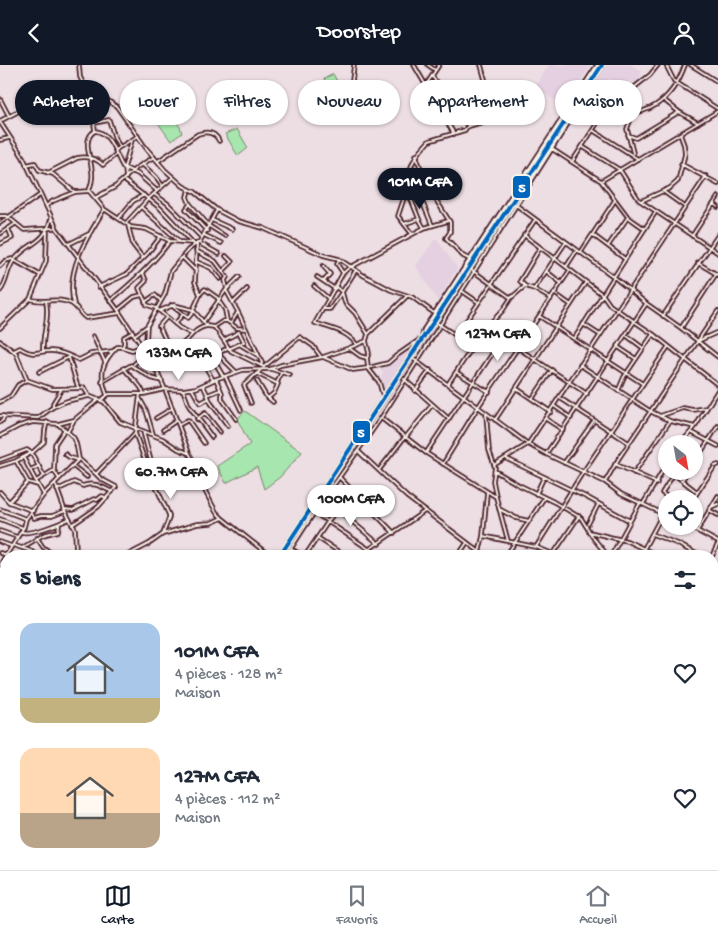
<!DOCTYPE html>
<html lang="fr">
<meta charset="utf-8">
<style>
body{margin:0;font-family:"Gochi Hand",sans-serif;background:#f6f6f7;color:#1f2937;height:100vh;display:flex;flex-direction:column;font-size:19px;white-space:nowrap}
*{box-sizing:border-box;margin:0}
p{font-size:16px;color:#747a83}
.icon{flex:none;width:28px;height:28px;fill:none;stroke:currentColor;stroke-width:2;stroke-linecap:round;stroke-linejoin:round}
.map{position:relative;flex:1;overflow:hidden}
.details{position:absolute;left:0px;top:485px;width:719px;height:320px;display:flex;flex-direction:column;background:#fff;border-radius:20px 20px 0 0;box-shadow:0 1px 4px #0004}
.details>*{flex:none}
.banner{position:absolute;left:15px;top:15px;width:689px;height:45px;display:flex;gap:10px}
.needle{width:32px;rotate:149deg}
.buttons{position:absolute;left:658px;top:370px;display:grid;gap:10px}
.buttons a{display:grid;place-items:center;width:45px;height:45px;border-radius:50%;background:#fff;box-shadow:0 1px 4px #0004;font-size:25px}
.price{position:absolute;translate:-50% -42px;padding:0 11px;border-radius:18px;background:#fff;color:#222;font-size:16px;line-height:32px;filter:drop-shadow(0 1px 2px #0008)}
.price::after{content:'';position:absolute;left:50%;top:30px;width:15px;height:11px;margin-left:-8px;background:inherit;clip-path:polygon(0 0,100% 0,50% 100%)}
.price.on{background:#111827;color:#fff}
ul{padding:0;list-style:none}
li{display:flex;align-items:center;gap:15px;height:125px;padding:0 20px}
li span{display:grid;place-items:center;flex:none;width:140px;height:100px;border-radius:15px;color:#555}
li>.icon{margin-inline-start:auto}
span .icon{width:60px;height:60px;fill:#fffc;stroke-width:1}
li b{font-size:21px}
h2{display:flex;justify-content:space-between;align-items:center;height:60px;padding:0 20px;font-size:21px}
.chip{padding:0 18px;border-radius:22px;background:#fff;box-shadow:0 1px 4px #0004;font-size:18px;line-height:45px}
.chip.on{background:#111827;color:#fff}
header{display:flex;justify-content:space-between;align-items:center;height:65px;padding:0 20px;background:#111827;color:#fff;font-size:22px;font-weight:600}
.tab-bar{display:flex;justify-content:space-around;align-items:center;height:70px;border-top:1px solid #e0e1e3;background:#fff;font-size:14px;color:#747a83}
.tab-bar a{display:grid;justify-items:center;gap:2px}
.tab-bar .on{color:#111827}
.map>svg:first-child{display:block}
.built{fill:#e4d0e0}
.green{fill:#a7e6ae;stroke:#78826c}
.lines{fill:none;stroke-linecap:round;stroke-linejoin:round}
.street-casing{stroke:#4a1f2b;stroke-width:5.5}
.highway-casing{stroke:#4a1f2b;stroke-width:8}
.street{stroke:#f7f3e8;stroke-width:2}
.highway{stroke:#f7f3e8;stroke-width:4.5}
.bus-1-casing{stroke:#f7f3e8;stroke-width:8}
.bus-1{stroke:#0065bd;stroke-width:4}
.line-badge{stroke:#f7f3e8;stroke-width:2}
.badge-label{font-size:14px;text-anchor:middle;font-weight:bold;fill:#fff}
</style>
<header><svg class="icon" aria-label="back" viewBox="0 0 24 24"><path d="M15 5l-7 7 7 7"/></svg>Doorstep<svg class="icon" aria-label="person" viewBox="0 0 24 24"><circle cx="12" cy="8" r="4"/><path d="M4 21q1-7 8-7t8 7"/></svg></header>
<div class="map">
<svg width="718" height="805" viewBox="0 0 718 805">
<rect width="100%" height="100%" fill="#ecdee3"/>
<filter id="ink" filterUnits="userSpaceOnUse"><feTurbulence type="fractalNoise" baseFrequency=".02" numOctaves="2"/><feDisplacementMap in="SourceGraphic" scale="10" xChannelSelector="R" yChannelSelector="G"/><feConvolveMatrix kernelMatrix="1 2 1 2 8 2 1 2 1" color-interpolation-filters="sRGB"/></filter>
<g filter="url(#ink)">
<path class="built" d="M549,0h42l-27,42 -29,-20z
M608,0h23l11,6 -2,5 3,2 -7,7 -7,-5 -7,6 -13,-8 -8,12 -7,-5z
M436,173l21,30 -19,33 -22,-35z
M414,278l2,1 -31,46 -5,-4 -1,-4 4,-10 -7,-6 13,-5z"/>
<path class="green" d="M333,9l23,41 -8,5 -24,-41z
M169,46l11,16 2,6 -11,8 -15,-21z
M237,64l11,19 -10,8 -13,-22z
M245,346l57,41 -22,25 -16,12 -7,-22 -31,16 -9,-17 33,-22 -13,-25z"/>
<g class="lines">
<defs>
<path id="street" d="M79,0l1,12 3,6 34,24 29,41 19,22 18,16 12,6 22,18 21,11 25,7 60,27 16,4 24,16 28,15 21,7 22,16
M414,0l40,69
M428,0l7,5
M666,0l8,16 44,28
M691,0l27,17
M432,11l19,28 6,4 5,12 7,6 21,-6 5,-5 -14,-50
M426,20l13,-20
M0,34l9,17
M664,35l15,12 19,11
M351,36l2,-6 -1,-14 2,-16
M606,46c40,10 66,-10 79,-46
M0,56l17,-9
M0,57l23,35 34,72 61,81 36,55 11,24 24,64 8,15 5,17 14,27 6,6 48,38
M594,66l44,28
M628,70l8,3 43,-26
M0,75l9,-2
M120,82l-5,-8 -6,-19 -15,3 1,8c16,1 21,25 28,36l15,7 19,17
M583,82l37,23 19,30 79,53
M552,84l49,32 27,36 17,12
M115,85l23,-14
M633,88l-6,-24 6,-16
M416,90l10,29 24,38v10l-4,6 17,18 6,3
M158,96l40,-27c9,-3 17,-2 21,7
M572,97l46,-71
M142,99l14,13 6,8
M681,99l37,20
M26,100l9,-2 4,7 14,4 19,16 3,2 14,-1 6,7 20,-11 21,-19 18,-11
M124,103l8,-28
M125,103l1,10
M48,108l29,-15c11,-2 19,0 26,7l13,-11
M408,111l11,18 13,31
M125,116l35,27 33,35
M601,116l117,-70
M189,124l-2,8 3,7 -4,5 21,22
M89,126c1,-4 3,-8 3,-12 3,-14 -13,-39 3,-48
M664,127l21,15
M154,129l13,9 35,35
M404,129l7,5 8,20
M95,133l9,11 27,18 15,2 24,12 23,2 2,2
M641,136l29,-13 8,-7 7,-27 -1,-9 -4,-11
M512,137l102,75 33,27 34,24 37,29
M190,139l19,22 16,10
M714,139l4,3
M46,141l7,-5 22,-9
M141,142l39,35
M0,151h7l17,14 30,-2
M119,153l14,-17 11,-6
M212,155l20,9
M0,158l40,-28
M126,158l22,-24 24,-21
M404,159l15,-5 5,9
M128,160l5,20 10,13
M0,169l15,-10
M412,169l-14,-18 5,-15 3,-20 7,-19 8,-12 8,-9 36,-11 1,-2 3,-2
M204,170l17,8
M524,170l79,60 7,10 43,29 65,51
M593,170l32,24
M692,171l26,-39
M199,178l20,11
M0,179l12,-6 -4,-10
M69,179l20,-10
M197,179l-2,38 5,13 -7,15 14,16 7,1 4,5 13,19 33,16
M608,181l20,-29
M540,183l-20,33 5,5 9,3 17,10
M196,186l19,10 12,16 -2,3 2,9
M581,187l34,-52
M182,192l14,14
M339,194l-2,5 6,9
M197,197l14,6 9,11
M698,198l20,12
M0,201l5,-5 7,-2 28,16
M323,201l7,8 -6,7
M351,201l-8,7 -28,50c16,6 31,7 42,22
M351,202l73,-39 24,-7
M566,202l11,-17
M469,203l42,30
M356,205l-14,22 3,11 10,10 13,21
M223,206l9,-9 -6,-6
M546,206l15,12
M143,208l3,8 -7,7 8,17 9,3 24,20 12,6
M317,212l18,12
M314,221l15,13
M99,222l28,-13 21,-21 13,-17
M534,224l32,-47
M226,225l12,22 -7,11
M0,226c8,-9 6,-22 15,-32 15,-18 29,-14 36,-40
M462,226l16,11
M554,228l17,12
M200,229l5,-5 14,10
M30,234c14,5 29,-3 42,5 6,3 8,11 14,14l34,-5
M218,235l7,10 2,11
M110,236c22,-18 43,-37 60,-60
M145,237l10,-7 5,5
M233,238l14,-14
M74,239c-9,-33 13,-67 30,-94
M171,240l17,13 6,-7
M323,244h7l12,-17 -6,-5
M118,245l16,-13 8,-2
M159,246l15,-6 19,5
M238,247l21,44
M539,251l104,68
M663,251l55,-81
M166,253l-7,8 10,21
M494,255l13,14 11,14 69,46
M204,256l22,-31 13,-13
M434,256l38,25
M175,259l8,-10
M583,259l17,11
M464,260l8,-3 12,8
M214,262l9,-6h4l10,7 9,1
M0,263l30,-29 16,-38 1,-29
M681,263l35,-54
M135,270l12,-9
M93,271l12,26
M422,271l2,-7 15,-23 158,-241
M456,271l79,-116
M627,271l16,12
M574,274l81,-126
M224,275l15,-8 5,10 -15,7
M0,276l16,12 11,27 25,9 32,-1 5,8
M698,276l20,-9
M239,279l20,12 3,7 -1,2
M122,282l10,3 10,-3
M618,282l18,12
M227,283l-9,6 18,18
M349,283l17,-7
M14,286l6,-3c15,9 16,3 31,3 10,0 20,5 28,9l12,-6 22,-3
M43,286c-1,-19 7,-30 3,-50
M148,286l-2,-8 1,-17 18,-32 6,-23 17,-21 12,-9 17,-31
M148,286c10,-3 24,-1 31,-5 12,-7 15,-18 28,-20
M68,290c4,11 6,21 10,32
M323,292l26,-9 11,8 7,2
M412,293l116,86 18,10 59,28 16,12 45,21
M213,294l10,17
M134,299l13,-11
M204,299l9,16
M580,300l70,46 20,10 25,6
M265,301l35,-29 13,9 8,11
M124,303c6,10 16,14 20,26
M271,304l19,6
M156,306c8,-7 17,-11 16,-23
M39,307l30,-15
M456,307l33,20
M258,309l20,10 -4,9 -6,5
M225,311l16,34
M216,314l6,14v6l14,20
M404,314l45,40
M257,316l9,15 7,6
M102,317l29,-17 20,13 11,3
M277,318l4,-10
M448,319l36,-54 19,-20 8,-12 14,-12
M203,320l8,18 17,23
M516,323l35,24
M192,324l8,14 8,-4
M183,325l6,16 23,31
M415,326l15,-21
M618,326l6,-14 29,-43
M140,329l-5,39 13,36 22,7 19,10 6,1 6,-2
M107,330c-8,-21 -6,-32 10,-48h5l2,-3v-7l9,-5
M207,330l13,-5
M383,331l-4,-14 -11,-14 -1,-10 2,-5 -3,-12 2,-7 39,-38
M560,333l69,45
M140,334l6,11 7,24
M532,334l20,-29
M101,335l8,-6h35l21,-5 18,1 13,-2 20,-9 27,-9 27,-1 11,-4 42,-8 30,13 15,-2 20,-5 8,-7 23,-16
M0,337l11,-6 7,-11 9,-5
M251,338l-7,-18 18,-16
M554,341l17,12
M53,342v-4l8,-13
M486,348l3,37 6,17 -2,14 3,15
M0,351l38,2 15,-11 14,-6 22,-5 15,6 16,20 43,17 15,10 10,4
M660,351l23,-8 10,2 13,-2
M156,353l15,-9
M381,353l45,35 70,44 12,44
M197,354l8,-6 15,19
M546,354l17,11
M495,355l91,-138
M0,357l3,-2 1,-4
M59,360c18,14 16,11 20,34
M179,360l9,-5 16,23
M163,365l14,-10
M68,366l6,-11
M143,366l10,38
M691,367l27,14
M0,371l19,-10 14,-4 25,2 16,-4 25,-21
M405,373l27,-33
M680,379l15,-17 23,-37
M358,386l49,46 78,59
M31,387l13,24
M426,388l72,-108 9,-11
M65,389l4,3 8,3
M546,389l100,-150
M23,392l13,24
M507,394l81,39 42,23
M0,395l27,-10 4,3
M16,396l17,-9 11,-10 1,-12 2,-8
M564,398l29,-41
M694,398l24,-37
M443,399l35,-57 92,-137
M615,399l42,19
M494,400l34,-21 4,-6 174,-262
M0,401l16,-5 12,21 10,3
M73,401l14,11
M148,404l21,46v3l-6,16
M30,405l9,-4
M54,405l5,9
M379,405l25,-32
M495,406l24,14 35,17 27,16 13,21 14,17
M670,406l27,21
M634,408l36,-52
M673,410l-11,18 4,3 12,3
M340,413l54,55
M682,415l6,-9
M605,417l14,-24 99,-147
M55,418l10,28 10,18 1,22 2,5
M57,425l17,-8 9,4c10,-5 19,1 29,6
M0,427l9,10 24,9
M536,429l8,-17
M44,430l-8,-14 18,-11 1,-26 10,-15
M693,434l22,-33 3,-1
M9,437l19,-20
M643,439l23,-39
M711,442l7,-3
M0,444l26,10
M64,444l9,1 21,-11 3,1 5,-4 5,2
M337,444l42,35
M499,444l17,9 13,3
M709,445l9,5
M315,448l64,43
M31,449l3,4 7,-2h11l13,-5
M0,454l23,9
M588,459l10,-19
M72,460l26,-18 18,-20 -15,-8 -5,-5
M688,461l30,16
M0,466l17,6
M697,466l21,-35
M22,467c9,3 37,-8 47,-13
M589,467l38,9 32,15
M652,469l26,10 22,12
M483,471l53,11 17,7
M37,473l6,9 12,9
M318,473l27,18
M0,477l11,4
M13,480l18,6 6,5
M536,482l47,-75 85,-125
M22,483l21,-13 15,-4 1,-6
M291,484l12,7
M0,488l7,2
M479,488l4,-17 4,-44
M126,491l23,-12 14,-10 34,-10 14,-1 11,-5
M286,491l28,-43 67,-95 209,-329 10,2 10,-3 13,4 8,-2 19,-15 8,-10
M305,491l45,-67
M359,491l66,-45
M458,491l8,-12
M506,491l38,-58
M552,491l27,-40
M611,491l29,-53
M640,491l23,-43
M712,491l6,-12
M2,498l4,6
M0,500l24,-38 2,-8 19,-26 34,-34 17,15 39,-41
M712,519l6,3
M0,520l6,6
M712,538l6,-12
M0,540l6,-2
M712,540l6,3
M0,542l5,10
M0,554l6,8
M712,562l6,2
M712,584l6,-10
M712,592l6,5
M712,609l6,8
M6,613l-6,4 6,6
M712,632l6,-13
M0,634l6,7
M712,646l6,8
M0,656l3,1 3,5
M712,688l6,3
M0,694l6,-10
M1,711l5,-8
M712,711l6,1
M1,712l2,14 3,4
M712,728l6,-16
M6,742v10
M0,748l6,4
M712,760h6
M712,779l6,3
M207,799l13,6
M266,799l5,6
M295,799l9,6
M335,799l12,3
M347,799v6
M384,799l5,6
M433,799l12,6
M532,799v6
M538,799l9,6
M575,799l7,6
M663,799l3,6
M198,805l2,-6
M275,805l4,-6
M366,805l3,-6
M483,805l1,-6
M584,805l3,-6
M609,805l4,-6
M631,805l5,-6
M677,805l3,-6"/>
<path id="highway" d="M280,491l322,-491
M71,805l4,-6
M75,805l4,-6"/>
</defs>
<use href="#street" class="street-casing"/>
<use href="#highway" class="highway-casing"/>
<use href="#street" class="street"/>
<use href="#highway" class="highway"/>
<defs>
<path id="bus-1" d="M281,489l321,-489"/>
</defs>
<use href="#bus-1" class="bus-1-casing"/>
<use href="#bus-1" class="bus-1"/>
</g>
</g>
<g class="line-badge">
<rect x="512" y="110" width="19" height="24" rx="5" fill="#0065bd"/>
<rect x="352" y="355" width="19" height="24" rx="5" fill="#0065bd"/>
</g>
<g class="badge-label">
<text x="522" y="127">5</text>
<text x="361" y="372">5</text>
</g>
</svg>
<div class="buttons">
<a><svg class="needle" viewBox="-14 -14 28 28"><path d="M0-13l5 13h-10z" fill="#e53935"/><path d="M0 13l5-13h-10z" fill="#747a83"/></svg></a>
<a><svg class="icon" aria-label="locate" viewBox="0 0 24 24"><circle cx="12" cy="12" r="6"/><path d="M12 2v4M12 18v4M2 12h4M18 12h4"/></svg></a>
</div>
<b class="price on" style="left:420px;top:145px">101M CFA</b>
<b class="price" style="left:498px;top:297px">127M CFA</b>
<b class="price" style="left:179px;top:316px">133M CFA</b>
<b class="price" style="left:171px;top:435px">60.7M CFA</b>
<b class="price" style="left:351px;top:462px">100M CFA</b>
<div class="banner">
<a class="chip on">Acheter</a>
<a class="chip">Louer</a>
<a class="chip">Filtres</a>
<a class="chip">Nouveau</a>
<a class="chip">Appartement</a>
<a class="chip">Maison</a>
</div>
<section class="details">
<h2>5 biens<svg class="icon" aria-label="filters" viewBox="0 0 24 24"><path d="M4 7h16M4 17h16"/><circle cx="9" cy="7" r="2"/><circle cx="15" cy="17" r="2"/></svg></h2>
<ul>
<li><span style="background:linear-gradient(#a9c7e8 75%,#c2b280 0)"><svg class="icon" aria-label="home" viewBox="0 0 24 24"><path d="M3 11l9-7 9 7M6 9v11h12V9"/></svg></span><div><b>101M CFA</b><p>4 pièces · 128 m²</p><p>Maison</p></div><svg class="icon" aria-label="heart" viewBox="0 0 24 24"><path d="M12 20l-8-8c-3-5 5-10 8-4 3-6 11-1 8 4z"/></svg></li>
<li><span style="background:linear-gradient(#ffd9b3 65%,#b9a48a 0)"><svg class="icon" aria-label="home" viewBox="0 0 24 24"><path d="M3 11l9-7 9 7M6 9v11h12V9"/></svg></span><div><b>127M CFA</b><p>4 pièces · 112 m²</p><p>Maison</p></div><svg class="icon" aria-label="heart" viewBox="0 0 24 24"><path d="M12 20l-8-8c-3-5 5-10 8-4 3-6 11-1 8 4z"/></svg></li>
</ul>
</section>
</div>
<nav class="tab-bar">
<a class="on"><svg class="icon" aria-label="map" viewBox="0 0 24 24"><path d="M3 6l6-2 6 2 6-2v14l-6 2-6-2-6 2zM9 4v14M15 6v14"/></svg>Carte</a>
<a><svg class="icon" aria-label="saved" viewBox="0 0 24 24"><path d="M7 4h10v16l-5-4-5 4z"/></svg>Favoris</a>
<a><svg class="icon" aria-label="home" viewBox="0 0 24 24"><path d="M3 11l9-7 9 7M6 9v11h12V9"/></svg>Accueil</a>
</nav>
